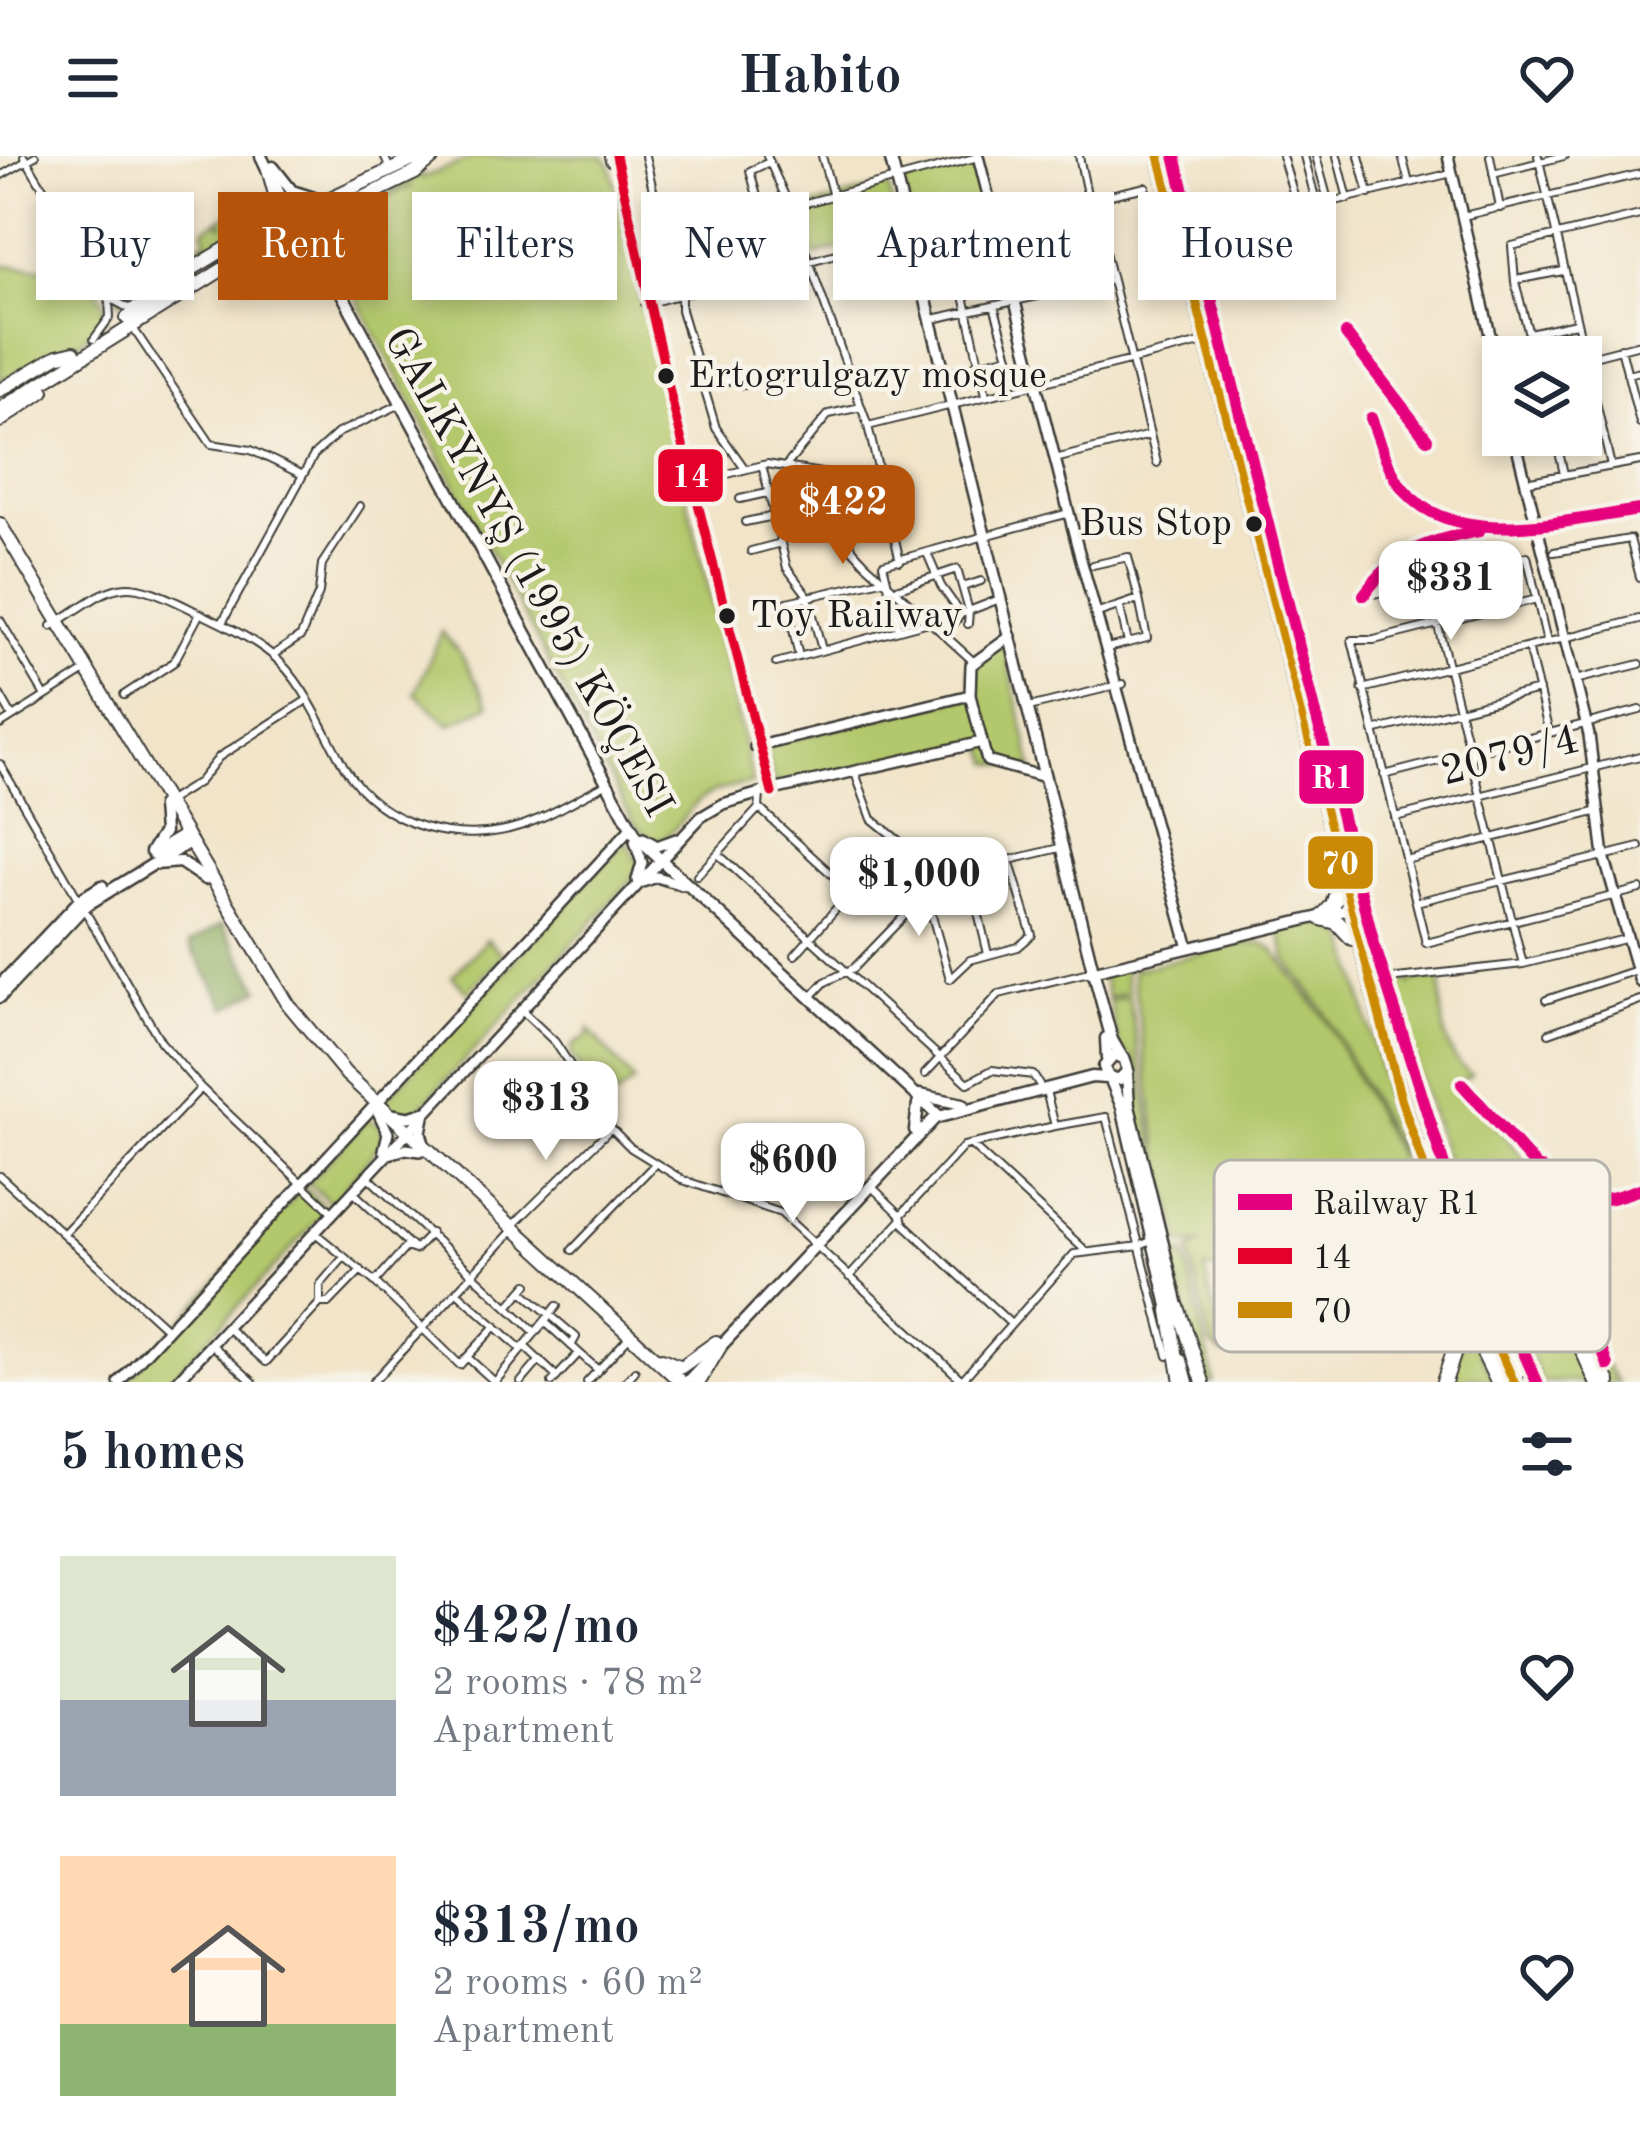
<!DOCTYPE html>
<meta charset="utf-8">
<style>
body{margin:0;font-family:"Old Standard TT",serif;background:#f6f6f7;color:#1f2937;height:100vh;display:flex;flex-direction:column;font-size:45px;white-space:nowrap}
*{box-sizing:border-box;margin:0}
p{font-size:39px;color:#747a83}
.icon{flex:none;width:66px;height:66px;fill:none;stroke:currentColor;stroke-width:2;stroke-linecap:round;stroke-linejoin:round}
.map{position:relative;height:1226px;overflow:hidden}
.side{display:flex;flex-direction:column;background:#fff;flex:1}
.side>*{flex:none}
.top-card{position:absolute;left:36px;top:36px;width:1569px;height:108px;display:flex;gap:24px}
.tools{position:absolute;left:1482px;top:180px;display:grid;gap:24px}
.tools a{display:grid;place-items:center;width:120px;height:120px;border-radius:0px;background:#fff;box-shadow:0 6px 18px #0003;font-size:60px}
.price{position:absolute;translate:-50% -102px;padding:0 27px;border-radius:24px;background:#fff;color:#222;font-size:39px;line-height:78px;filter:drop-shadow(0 3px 6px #0008)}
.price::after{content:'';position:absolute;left:50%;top:72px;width:36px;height:27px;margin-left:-18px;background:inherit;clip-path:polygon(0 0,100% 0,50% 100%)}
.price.on{background:#b45309;color:#fff}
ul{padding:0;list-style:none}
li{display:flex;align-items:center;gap:36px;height:300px;padding:0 60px}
li span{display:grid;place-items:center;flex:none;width:336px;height:240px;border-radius:0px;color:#555}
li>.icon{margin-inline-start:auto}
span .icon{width:144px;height:144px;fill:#fffc;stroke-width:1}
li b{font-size:51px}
h2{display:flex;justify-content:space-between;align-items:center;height:144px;padding:0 60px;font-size:51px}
.pill{padding:0 42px;border-radius:0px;background:#fff;box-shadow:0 6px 18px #0003;font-size:42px;line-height:108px}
.pill.on{background:#b45309;color:#fff}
header{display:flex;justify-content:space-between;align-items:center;height:156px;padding:0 60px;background:#fff;font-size:54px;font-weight:600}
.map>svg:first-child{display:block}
.green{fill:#b3c86c;stroke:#687244;stroke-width:3;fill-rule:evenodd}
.forest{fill:#8eac60;stroke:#55643e;stroke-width:3}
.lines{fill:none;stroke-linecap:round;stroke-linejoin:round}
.primary-tunnel{stroke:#c6bca6;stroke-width:12;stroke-dasharray:12 6;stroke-linecap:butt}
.minor-casing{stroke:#3c3a36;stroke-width:10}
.tertiary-casing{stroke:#3c3a36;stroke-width:14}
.secondary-casing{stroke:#3c3a36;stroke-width:15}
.primary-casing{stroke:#3c3a36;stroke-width:16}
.trunk-casing{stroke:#3c3a36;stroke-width:18}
.minor{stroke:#fff;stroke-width:6}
.tertiary{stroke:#fff;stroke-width:9}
.secondary{stroke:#fff;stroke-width:10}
.primary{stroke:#fff;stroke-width:12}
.trunk{stroke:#fff;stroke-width:14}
.bus-1-casing{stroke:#f7f3e8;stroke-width:18}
.bus-2-casing{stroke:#f7f3e8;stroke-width:18}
.bus-1{stroke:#e4002b;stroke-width:9}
.bus-2{stroke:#cb8a06;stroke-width:9}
.rail-1-casing{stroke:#f7f3e8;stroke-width:21}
.rail-1{stroke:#e5007d;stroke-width:12}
.bus-dot{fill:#1c1c1c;stroke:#f7f3e8;stroke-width:4.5}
.labels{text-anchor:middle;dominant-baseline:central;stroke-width:9;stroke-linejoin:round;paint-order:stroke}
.bus-label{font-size:39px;fill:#1c1c1c;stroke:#f7f3e8;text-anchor:start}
.street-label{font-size:42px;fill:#1c1c1c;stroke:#f7f3e8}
.key{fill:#f7f3e8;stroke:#b5b2ab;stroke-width:3}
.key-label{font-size:33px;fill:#1c1c1c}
.line-badge{stroke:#f7f3e8;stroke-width:4.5}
.badge-label{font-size:33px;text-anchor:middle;font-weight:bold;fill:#fff}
</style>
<header><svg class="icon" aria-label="menu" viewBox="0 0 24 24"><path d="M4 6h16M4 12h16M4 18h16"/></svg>Habito<svg class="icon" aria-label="heart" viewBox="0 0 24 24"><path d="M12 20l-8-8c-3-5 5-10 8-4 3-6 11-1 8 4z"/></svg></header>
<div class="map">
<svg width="1640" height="1226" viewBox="0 0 1640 1226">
<rect width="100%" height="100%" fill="#f7f3e8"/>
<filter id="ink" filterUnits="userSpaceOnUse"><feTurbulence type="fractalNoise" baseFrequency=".00833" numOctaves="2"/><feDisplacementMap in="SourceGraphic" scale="24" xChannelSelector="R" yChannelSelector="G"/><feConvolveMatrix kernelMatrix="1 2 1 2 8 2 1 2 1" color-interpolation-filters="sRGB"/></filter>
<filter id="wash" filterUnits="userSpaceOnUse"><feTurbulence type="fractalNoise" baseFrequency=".004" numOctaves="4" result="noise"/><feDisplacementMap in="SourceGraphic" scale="48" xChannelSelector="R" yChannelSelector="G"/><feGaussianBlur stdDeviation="2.7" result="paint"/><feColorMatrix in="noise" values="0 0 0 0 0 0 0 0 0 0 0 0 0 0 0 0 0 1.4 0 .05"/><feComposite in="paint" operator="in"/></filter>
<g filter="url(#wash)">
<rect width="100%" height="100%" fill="#f1e4c9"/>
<path class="green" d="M476,0h128l7,11 142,616c-20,4 -41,6 -56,19 -15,14 -23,36 -44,40l-20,-21 -297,-561 -2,-22 -2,24c-7,-17 -12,-31 4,-45l77,-31 -33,10 41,-21 1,3z
M976,8l10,45 -72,20 -13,-47z
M888,29l12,48 -87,22 -16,-44z
M269,39l-7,23 -49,32c-5,-6 -12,-16 -8,-22l12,-7 4,5 3,-2 -4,-5z
M786,54l13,35 -2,16 -146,36 -9,-48zM714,82l49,1 -1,24 -49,2z
M75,75l40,66 88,-55 6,10c-17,11 -35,14 -51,25l6,7 -39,20 -11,-7z
M0,109l86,7 18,30v17l4,-11v8c-24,30 -73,52 -108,64z
M442,476l18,21 29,52 -39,20 -35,-32z
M1003,484l30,128 -42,-5 -8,-20 -209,42 -10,-40 210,-50 -5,-26z
M1337,650l36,139 63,209 99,228h-9l-43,-85 -44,-99 -33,-98 6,-2 -81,-291z
M626,684l14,26 -11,17 -222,239 -23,-21z
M1324,765l23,15 54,219 -79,-147 -36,-49 -6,-28z
M487,783l16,16 -35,37 -16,-15z
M1240,788h24l8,4 53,70 73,138 30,86 -15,-50 3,-1 18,60 -1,5 -34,6h-109l-85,8 17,84 -11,-9 -22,-93 10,-7 -18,-1 -23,-96 -26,-178z
M1124,812l31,182 21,96 -9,-3 -15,-55 1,-13 -20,-69 1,-45 -15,-15 -10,-45 15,-4 -2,-4 -14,5 -6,-24z
M1441,823c1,33 -2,76 31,95l-14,10c27,32 62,64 83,100 32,56 34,149 77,198h-76l-87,-194 -65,-203 1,-3 18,-1 3,4 -1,-5z
M589,873l45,53 -17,14h-12l-2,4 -32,-44 1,-10 16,-10z
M368,962l13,8 2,15 -51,63 -24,-21z
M304,1031l23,23 -159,172h-43z
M1173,1096l10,2 4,9 27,119h-9l-34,-125z
M1465,1168l31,58 -22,-5 -25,5z"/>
<path class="forest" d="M222,768l38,65 -33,19 -38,-64z"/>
</g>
<g filter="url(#ink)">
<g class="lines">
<path class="primary-tunnel" d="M282,76l37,-20"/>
<defs>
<path id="minor" d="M24,0l84,141 20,11 13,-4
M384,0l6,13
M645,0l14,59 30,-6 7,22
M767,0l22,49 79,221 32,135
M822,0l10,37
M1079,0l9,43
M1282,0l15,49 5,4 150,-36
M1304,0l13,49
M1316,0l13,48
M1337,0l11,43
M1359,0l10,38
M1402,0l7,27
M1490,0l10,52
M1538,0l73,310
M1493,18l71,-18
M0,20l35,-20
M1092,43l65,264
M728,49l29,-9 -7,-25 19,-9
M1463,60l177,-42
M994,65l152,-34
M637,92l341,-91
M1515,124l48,-9
M681,139v15l35,118 29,41
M645,148l348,-91
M933,163l178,-39
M131,169l80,119 40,6 52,25
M1529,177l47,-10
M94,183l16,-22 -1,-17
M1621,192l19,75
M1535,201l-20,-75 -3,-36 128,-31
M1586,202l54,-14
M945,217l64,-17 -15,-50
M1627,218l13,-3
M706,231l29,-8 9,6 55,-12
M986,239l-31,-140 7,-10 36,-8
M868,270l333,-83
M1555,279l9,39
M1055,303l95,-24
M762,309l25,103 21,28 14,54
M785,311l44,-53 32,-7
M1525,326l115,-21
M692,327l75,-19 60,10 6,31 49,-15
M740,343l63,-14 8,26
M834,350l19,44 12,13 109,99
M745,366l29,-6
M751,395l30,-8
M1554,396l76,-13 10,38
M927,397l14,33 20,28 36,-14
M1093,409l35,-8 11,42 -44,15
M1427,426l96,382
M963,431l18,-6
M896,433l61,-20 12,42 -1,13
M1374,438l153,-38 20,86
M1537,443l-163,41h-22l74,303 214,-54
M1120,452l8,35 19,-5 -8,-39
M0,464l45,76
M222,467l92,-168 24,-22 63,-29
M52,470c66,-43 66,-53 139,-17 27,13 56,26 80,45 34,27 52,77 74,114 36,59 114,79 178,57 28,-9 55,-27 81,-40
M899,474l-16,-66 186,-51
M945,480l16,-22
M1111,491l17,-4
M1528,491l21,86
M273,499l28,-19 18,-43 3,-29 38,-58
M799,501l-12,-55 99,-23
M776,507l153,-41
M1575,524l65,-16
M1362,533l278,-70
M0,539l12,21
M124,539l50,-33 26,-49
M1029,551l94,-23
M0,569l87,-55
M1373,575l166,-41
M0,608l161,278 40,46 131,124
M855,617l17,46 42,34 36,126
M1384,619l256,-65
M167,646l32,-20 20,-25 88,-57
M759,652l91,83
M1395,661l245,-61
M718,698l250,229 24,-13 41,5 6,9
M1405,704l194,-49
M968,714l20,84
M697,720l62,-68 1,-15
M1416,746l224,-55
M795,799l101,-114
M950,823l20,-19 48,-13 14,-12 -23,-75
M1388,823l135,-15 102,-25
M810,842l15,-16 29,-14 89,-92 117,-28
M1546,844l90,-30
M522,855l33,31 56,86 20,20 52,32 98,33 183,169
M1549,877l91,-33
M925,918l74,-80 90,-22
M1046,935l9,35 51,-9 62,239
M971,989l116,107
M366,1019l169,157
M0,1020l168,154
M873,1032l28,27 2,8 108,101
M352,1035l63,59
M901,1059l63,-69 91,-20
M511,1071l100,-99
M314,1076l61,50 85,83 7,-8 28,25 62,-76
M64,1077l137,-145
M572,1094l83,-86
M849,1121l53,-58
M375,1126l31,-35 9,3 16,-17
M522,1135l54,46 -5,9
M457,1136l64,57
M320,1147v-18l24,-28
M508,1151l20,-23
M545,1166l53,48
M226,1171l40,35 54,-59h9l32,-33
M211,1188l42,38
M524,1190l33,31
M467,1201l29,-31
M962,1224l112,-126 66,-8 13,-6
M373,1226l141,-153
M521,1226l19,-22
M552,1226l27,-29
M587,1226l42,-45
M625,1226l10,-11"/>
<path id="tertiary" d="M616,0l59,258 97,379
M978,0l99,389 112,403
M1448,0l55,234
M1514,279l75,300 15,121 36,126
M1011,480l-40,29 -1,30 17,66 54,15
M755,591l215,-52
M643,682l14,8 19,-7
M635,686l7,21 -5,17
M640,727l17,-6 25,8
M1089,816l262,-63
M378,956l10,21 -4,17
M392,958l17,3 16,-5 -4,20 3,12
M389,998l17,-5 14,2
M119,1226l512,-554
M176,1226l525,-565 22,-13 37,-11 222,-51"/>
<path id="secondary" d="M261,0l26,54
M890,0l203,814 19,70 10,17
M273,11l19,24 22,7
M284 63a15 15 0 1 1 30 0a15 15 0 1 1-30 0Z
M300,77l25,44
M328,112l309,570 302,278
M151,696l13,-20 -2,-26
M153,698l33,-20
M156,708l24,-2 25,17
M0,829l81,-86 21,-13
M0,841l85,-91 106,-65
M1106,882l1,21
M1127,918l2,32 50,204
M1110,922l12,29 49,212
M920,939l43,9
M915,974l3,-26
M1182,1204l6,22
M687,1226l248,-264 157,-41 28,2 8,-9 -4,-12 -10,-3 -10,12 4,10"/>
<path id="primary" d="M611,0l1,4
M315,49l106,-49
M267,62l9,-20 -8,-29
M330,117l-12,-35 8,-22 89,-43 17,-14
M179,121l107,-65
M127,162l64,-41
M0,234l57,-34 17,-4
M0,253l282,-177
M0,265l43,-30
M0,368l288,480 58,70 335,308
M1178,1151l25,75
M1169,1155l12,71
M662,1203l19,8 35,-25
M699,1226l21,-35"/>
<path id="trunk" d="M1159,0l242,943 44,130 69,153
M1339,730l-6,19 -12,13 16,4 15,16
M1423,993c20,39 63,42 92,74 44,47 62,104 93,159
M1425,1043c8,64 46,125 73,183
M1517,1216l-55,-125 1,-15 20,-15c47,3 96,125 114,165
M1444,1226l13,-39 2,-36"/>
</defs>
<use href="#minor" class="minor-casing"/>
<use href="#tertiary" class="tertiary-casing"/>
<use href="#secondary" class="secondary-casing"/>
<use href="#primary" class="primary-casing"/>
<use href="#trunk" class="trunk-casing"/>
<use href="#minor" class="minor"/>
<use href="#tertiary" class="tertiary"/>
<use href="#secondary" class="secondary"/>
<use href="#primary" class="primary"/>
<use href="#trunk" class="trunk"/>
<defs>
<path id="bus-1" d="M616,0l59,258 97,379"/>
<path id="bus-2" d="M1159,0l242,943 44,130 69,153"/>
</defs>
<use href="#bus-1" class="bus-1-casing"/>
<use href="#bus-2" class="bus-2-casing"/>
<use href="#bus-1" class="bus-1"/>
<use href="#bus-2" class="bus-2"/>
<defs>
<path id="rail-1" d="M1175,0l199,788 77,244 86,194
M1346,178l81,105
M1371,262c10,25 17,55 36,75 51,57 165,26 233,17
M1364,439c30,-43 65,-55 115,-64
M1462,928l73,81 73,200
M1541,1012c28,43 57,36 99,21"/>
</defs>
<use href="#rail-1" class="rail-1-casing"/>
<use href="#rail-1" class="rail-1"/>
</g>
</g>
<g class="bus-dot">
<circle cx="666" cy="220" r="10"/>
<circle cx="1254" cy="368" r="10"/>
<circle cx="727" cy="460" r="10"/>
</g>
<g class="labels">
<g class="bus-label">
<text x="688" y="220">Ertogrulgazy mosque</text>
<text x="1232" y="368" text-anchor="end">Bus Stop</text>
<text x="750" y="460">Toy Railway</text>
</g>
<g class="street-label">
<text transform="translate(527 417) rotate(61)">GALKYNYŞ (1995) KÖÇESI</text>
<text transform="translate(1510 601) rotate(-14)">2079/4</text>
</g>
</g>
<rect x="1214" y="1004" width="396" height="192" rx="18" class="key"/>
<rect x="1238" y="1038" width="54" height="16" fill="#e5007d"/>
<rect x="1238" y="1092" width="54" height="16" fill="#e4002b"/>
<rect x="1238" y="1146" width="54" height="16" fill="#cb8a06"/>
<g class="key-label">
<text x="1313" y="1058">Railway R1</text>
<text x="1313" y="1112">14</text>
<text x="1313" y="1166">70</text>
</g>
<g class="line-badge">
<rect x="656" y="291" width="69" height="57" rx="12" fill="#e4002b"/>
<rect x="1297" y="592" width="69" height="58" rx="12" fill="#e5007d"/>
<rect x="1306" y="678" width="69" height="57" rx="12" fill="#cb8a06"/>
</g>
<g class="badge-label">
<text x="691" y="331">14</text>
<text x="1332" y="632">R1</text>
<text x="1340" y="718">70</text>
</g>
</svg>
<div class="tools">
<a><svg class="icon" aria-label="layers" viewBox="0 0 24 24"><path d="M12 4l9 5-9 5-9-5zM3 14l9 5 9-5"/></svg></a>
</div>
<b class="price on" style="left:843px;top:411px">$422</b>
<b class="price" style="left:1451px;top:487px">$331</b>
<b class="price" style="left:919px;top:783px">$1,000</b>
<b class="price" style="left:546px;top:1007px">$313</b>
<b class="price" style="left:793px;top:1069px">$600</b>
<div class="top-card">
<a class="pill">Buy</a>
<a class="pill on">Rent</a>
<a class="pill">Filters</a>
<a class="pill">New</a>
<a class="pill">Apartment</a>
<a class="pill">House</a>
</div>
</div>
<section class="side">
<h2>5 homes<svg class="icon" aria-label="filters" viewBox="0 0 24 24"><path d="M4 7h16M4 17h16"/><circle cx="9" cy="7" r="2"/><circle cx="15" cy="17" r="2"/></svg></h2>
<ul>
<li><span style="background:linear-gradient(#dfe7d0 60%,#9aa5b1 0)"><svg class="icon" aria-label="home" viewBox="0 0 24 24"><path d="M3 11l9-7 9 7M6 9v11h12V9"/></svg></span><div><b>$422/mo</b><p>2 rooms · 78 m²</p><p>Apartment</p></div><svg class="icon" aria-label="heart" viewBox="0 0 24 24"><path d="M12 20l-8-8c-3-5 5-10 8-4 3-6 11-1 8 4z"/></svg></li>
<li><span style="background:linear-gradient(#ffd9b3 70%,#8fb573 0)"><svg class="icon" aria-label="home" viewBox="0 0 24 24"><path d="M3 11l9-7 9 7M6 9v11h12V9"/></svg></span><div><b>$313/mo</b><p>2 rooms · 60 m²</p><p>Apartment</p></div><svg class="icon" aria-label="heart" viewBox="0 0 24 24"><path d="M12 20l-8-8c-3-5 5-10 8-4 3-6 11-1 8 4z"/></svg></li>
</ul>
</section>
